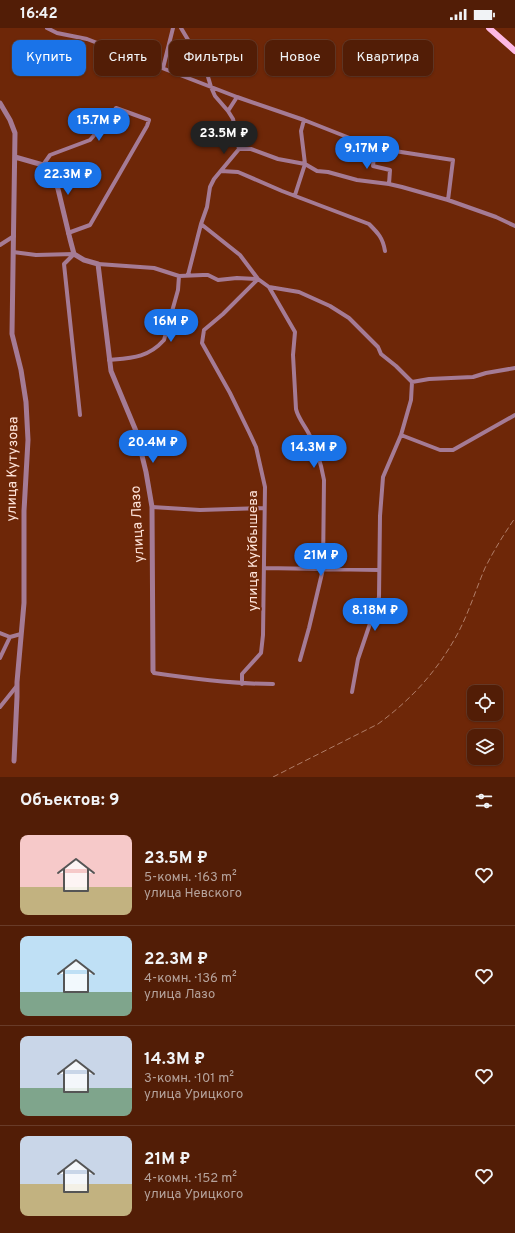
<!DOCTYPE html>
<html lang="ru">
<meta charset="utf-8">
<style>
body{margin:0;font-family:Overpass,sans-serif;background:#5c2a14;color:#f1f3f6;height:100vh;display:flex;flex-direction:column;font-size:15px;white-space:nowrap}
*{box-sizing:border-box;margin:0}
p{font-size:13px;color:#b5a29b}
.icon{flex:none;width:22px;height:22px;fill:none;stroke:currentColor;stroke-width:2;stroke-linecap:round;stroke-linejoin:round}
.map{position:relative;height:749px;overflow:hidden}
.panel{display:flex;flex-direction:column;background:#521d06;flex:1}
.panel>*{flex:none}
.top-card{position:absolute;left:12px;top:12px;width:491px;height:36px;display:flex;gap:8px}
.tools{position:absolute;left:467px;top:657px;display:grid;gap:8px}
.tools a{display:grid;place-items:center;width:36px;height:36px;border-radius:8px;background:#521d06;box-shadow:0 1px 3px #0004,0 0 0 1px #683b28;font-size:20px}
.price{position:absolute;translate:-50% -34px;padding:0 9px;border-radius:14px;background:#1a73e8;color:#fff;font-size:13px;line-height:26px;filter:drop-shadow(0 1px 2px #0008)}
.price::after{content:'';position:absolute;left:50%;top:24px;width:12px;height:9px;margin-left:-6px;background:inherit;clip-path:polygon(0 0,100% 0,50% 100%)}
.price.current{background:#222;color:#fff}
ul{padding:0;list-style:none}
li{display:flex;align-items:center;gap:12px;height:100px;padding:0 20px}
li+li{border-top:1px solid #683b28}
li span{display:grid;place-items:center;flex:none;width:112px;height:80px;border-radius:8px;color:#555}
li>.icon{margin-inline-start:auto}
span .icon{width:48px;height:48px;fill:#fffc;stroke-width:1}
li b{font-size:17px}
h2{display:flex;justify-content:space-between;align-items:center;height:48px;padding:0 20px;font-size:17px}
.pill{padding:0 14px;border-radius:8px;background:#521d06;box-shadow:0 1px 3px #0004,0 0 0 1px #683b28;font-size:14px;line-height:36px}
.pill.current{background:#1a73e8;color:#fff}
.status{display:flex;justify-content:space-between;align-items:center;height:28px;padding:0 20px;background:#521d06;direction:ltr}
.status svg{height:11px;fill:currentColor}
.map>svg:first-child{display:block}
.lines{fill:none;stroke-linecap:round;stroke-linejoin:round}
.minor{stroke:#a57b95;stroke-width:4}
.tertiary{stroke:#a57b95;stroke-width:5}
.primary{stroke:#fdb8e4;stroke-width:6}
.rail{stroke:#b07d68;stroke-width:1;stroke-dasharray:6 3;stroke-linecap:butt}
.labels{text-anchor:middle;dominant-baseline:central;stroke-width:3.5;stroke-linejoin:round;paint-order:stroke}
.street-label{font-size:14px;fill:#fde2d8;stroke:#6e2708}
</style>
<div class="status"><b>16:42</b><svg viewBox="0 0 49 12"><path d="M0 12V9h3v3zM5 12V6h3v6zM10 12V3h3v9zM15 12V0h3v12zM26 1h20v11H26zM47 4h2v5h-2z"/></svg></div>
<div class="map">
<svg width="515" height="749" viewBox="0 0 515 749">
<rect width="100%" height="100%" fill="#6e2708"/>
<g class="lines">
<path class="minor" d="M47,0l10,5 30,6 150,58 67,23 71,28 78,12 -5,40
M181,0l25,42 5,17 4,9 13,15 5,8 6,30 -25,30 -4,8 -3,20 -6,17 -13,51
M163,40l10,-40
M228,83l9,-14
M375,120l-2,18 17,4 -1,14
M239,121h12l27,10 27,5 12,7 11,1 29,8 32,4 13,3 46,13 48,17 19,9
M43,137l7,-10 40,-15 19,-22 7,-10 33,12 -2,6 -57,99 -22,8
M221,143l17,1 44,19 87,33c9,9 14,14 16,27
M295,167l10,-31 -4,-33 3,-11
M201,196l39,31 18,24 11,8 30,5 31,14 19,12 29,29 3,7 15,12 16,16 -1,18 -10,35 -18,42 -3,39 -1,81 -21,62 -6,33
M0,217l14,-9
M13,224l23,3 38,-1
M74,226l-10,10 16,151
M98,236l56,4 25,8 24,-1h5l10,5 19,-2 21,1
M269,259l26,45 -2,23 3,54c2,9 9,17 13,25 8,14 12,30 15,46l-1,89 -14,59 -9,32
M109,332c22,-2 39,-2 55,-20l14,-50 1,-14
M412,354l17,-3 44,-2 13,-4 29,-5
M401,407l39,15h13l62,-35
M152,479l48,3 64,-2
M264,540l115,2
M0,605l10,4
M0,630l10,-21 11,-3
M153,643l1,2c40,6 79,11 119,11
M242,656v-10l19,-21 2,-18 2,-148 -9,-40 -7,-15 -19,-39 -28,-50 2,-13 19,-16 35,-35
M0,679l16,-20"/>
<path class="tertiary" d="M0,75l10,17 5,13 -3,201 9,36 5,32 2,38 -4,71v92l-7,79v15l-3,64
M15,129l28,8 11,13 4,11 12,50 4,15 10,6 14,4 13,107 25,60 10,41 6,35 1,164"/>
<path class="primary" d="M489,0l26,23"/>
<path class="rail" d="M273,749l105,-53c34,-25 60,-54 80,-91 11,-21 18,-44 27,-65 9,-18 19,-34 30,-50"/>
</g>
<g class="labels">
<g class="street-label">
<text transform="translate(13 441) rotate(-89)">улица Кутузова</text>
<text transform="translate(138 496) rotate(-93)">улица Лазо</text>
<text transform="translate(253 523) rotate(-90)">улица Куйбышева</text>
</g>
</g>
</svg>
<div class="tools">
<a><svg class="icon" aria-label="locate" viewBox="0 0 24 24"><circle cx="12" cy="12" r="6"/><path d="M12 2v4M12 18v4M2 12h4M18 12h4"/></svg></a>
<a><svg class="icon" aria-label="layers" viewBox="0 0 24 24"><path d="M12 4l9 5-9 5-9-5zM3 14l9 5 9-5"/></svg></a>
</div>
<b class="price" style="left:99px;top:114px">15.7M ₽</b>
<b class="price current" style="left:224px;top:127px">23.5M ₽</b>
<b class="price" style="left:367px;top:142px">9.17M ₽</b>
<b class="price" style="left:68px;top:168px">22.3M ₽</b>
<b class="price" style="left:171px;top:315px">16M ₽</b>
<b class="price" style="left:153px;top:436px">20.4M ₽</b>
<b class="price" style="left:314px;top:441px">14.3M ₽</b>
<b class="price" style="left:321px;top:549px">21M ₽</b>
<b class="price" style="left:375px;top:604px">8.18M ₽</b>
<div class="top-card">
<a class="pill current">Купить</a>
<a class="pill">Снять</a>
<a class="pill">Фильтры</a>
<a class="pill">Новое</a>
<a class="pill">Квартира</a>
</div>
</div>
<section class="panel">
<h2>Объектов: 9<svg class="icon" aria-label="filters" viewBox="0 0 24 24"><path d="M4 7h16M4 17h16"/><circle cx="9" cy="7" r="2"/><circle cx="15" cy="17" r="2"/></svg></h2>
<ul>
<li><span style="background:linear-gradient(#f6c9c9 65%,#c2b280 0)"><svg class="icon" aria-label="home" viewBox="0 0 24 24"><path d="M3 11l9-7 9 7M6 9v11h12V9"/></svg></span><div><b>23.5M ₽</b><p>5-комн. · 163 m²</p><p>улица Невского</p></div><svg class="icon" aria-label="heart" viewBox="0 0 24 24"><path d="M12 20l-8-8c-3-5 5-10 8-4 3-6 11-1 8 4z"/></svg></li>
<li><span style="background:linear-gradient(#bfe0f5 70%,#7fa58c 0)"><svg class="icon" aria-label="home" viewBox="0 0 24 24"><path d="M3 11l9-7 9 7M6 9v11h12V9"/></svg></span><div><b>22.3M ₽</b><p>4-комн. · 136 m²</p><p>улица Лазо</p></div><svg class="icon" aria-label="heart" viewBox="0 0 24 24"><path d="M12 20l-8-8c-3-5 5-10 8-4 3-6 11-1 8 4z"/></svg></li>
<li><span style="background:linear-gradient(#c9d6e8 65%,#7fa58c 0)"><svg class="icon" aria-label="home" viewBox="0 0 24 24"><path d="M3 11l9-7 9 7M6 9v11h12V9"/></svg></span><div><b>14.3M ₽</b><p>3-комн. · 101 m²</p><p>улица Урицкого</p></div><svg class="icon" aria-label="heart" viewBox="0 0 24 24"><path d="M12 20l-8-8c-3-5 5-10 8-4 3-6 11-1 8 4z"/></svg></li>
<li><span style="background:linear-gradient(#c9d6e8 60%,#c2b280 0)"><svg class="icon" aria-label="home" viewBox="0 0 24 24"><path d="M3 11l9-7 9 7M6 9v11h12V9"/></svg></span><div><b>21M ₽</b><p>4-комн. · 152 m²</p><p>улица Урицкого</p></div><svg class="icon" aria-label="heart" viewBox="0 0 24 24"><path d="M12 20l-8-8c-3-5 5-10 8-4 3-6 11-1 8 4z"/></svg></li>
</ul>
</section>
